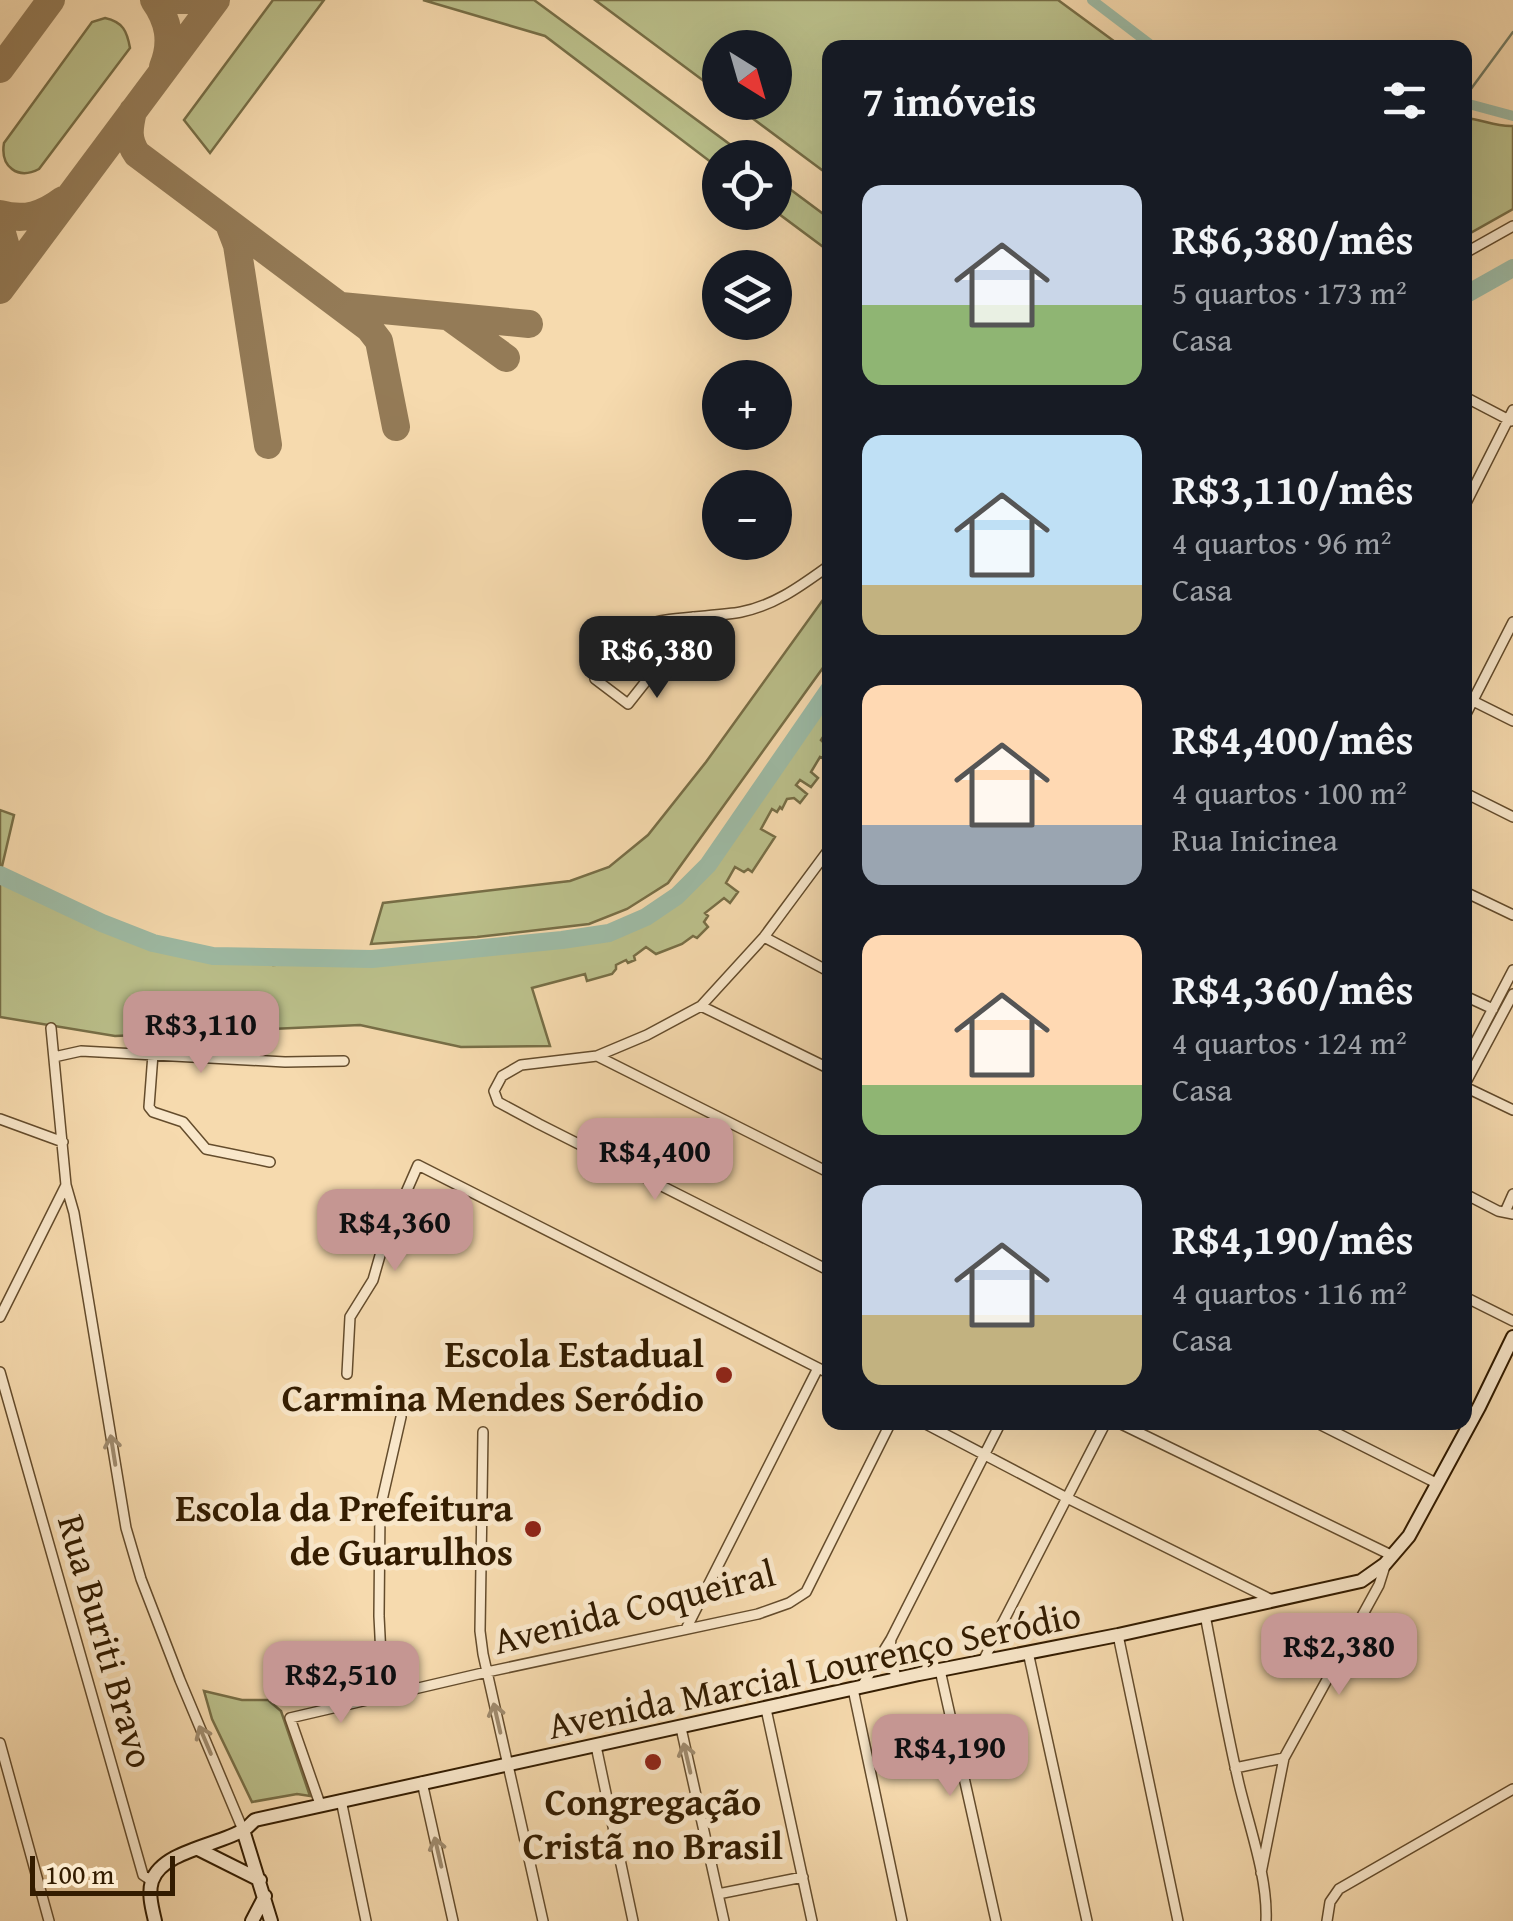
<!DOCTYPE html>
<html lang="pt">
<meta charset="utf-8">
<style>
body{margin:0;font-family:"Gentium Book Plus",serif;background:#242831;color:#f1f3f6;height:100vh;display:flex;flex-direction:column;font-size:38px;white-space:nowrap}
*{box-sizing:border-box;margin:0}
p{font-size:32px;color:#9ea1a6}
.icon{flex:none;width:55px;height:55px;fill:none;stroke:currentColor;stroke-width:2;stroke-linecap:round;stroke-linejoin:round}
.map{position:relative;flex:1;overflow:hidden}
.panel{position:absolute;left:822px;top:40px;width:650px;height:1390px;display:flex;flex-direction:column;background:#171b24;border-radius:20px;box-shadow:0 10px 40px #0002}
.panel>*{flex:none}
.needle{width:65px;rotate:143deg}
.controls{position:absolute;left:702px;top:30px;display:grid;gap:20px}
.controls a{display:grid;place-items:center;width:90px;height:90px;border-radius:50%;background:#171b24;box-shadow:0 10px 40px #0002;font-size:50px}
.scale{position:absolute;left:30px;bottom:25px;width:145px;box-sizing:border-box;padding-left:10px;border:5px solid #331c00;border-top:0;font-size:28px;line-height:35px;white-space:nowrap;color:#331c00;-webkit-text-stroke:8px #f9e7ca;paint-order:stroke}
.price{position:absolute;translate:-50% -85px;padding:0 22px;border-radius:20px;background:#c59692;color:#111;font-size:32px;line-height:65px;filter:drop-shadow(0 2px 5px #0008)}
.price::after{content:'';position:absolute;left:50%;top:60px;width:30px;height:22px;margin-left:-15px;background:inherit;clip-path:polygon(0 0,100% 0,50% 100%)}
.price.active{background:#222;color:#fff}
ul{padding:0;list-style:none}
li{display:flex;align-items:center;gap:30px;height:250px;padding:0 40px}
li span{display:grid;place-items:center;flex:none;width:280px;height:200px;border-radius:20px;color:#555}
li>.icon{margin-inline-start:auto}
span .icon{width:120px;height:120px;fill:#fffc;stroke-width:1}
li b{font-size:42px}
h2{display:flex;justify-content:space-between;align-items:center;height:120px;padding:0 40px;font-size:42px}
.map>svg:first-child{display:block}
.green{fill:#bbc08b;stroke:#776e46;stroke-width:2.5}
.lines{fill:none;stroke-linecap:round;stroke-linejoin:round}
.stream{stroke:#737b63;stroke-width:2.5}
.canal{stroke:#9ebba5;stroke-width:10}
.river{stroke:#9ebba5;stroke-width:18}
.taxiway{stroke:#947b57;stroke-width:28}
.minor-casing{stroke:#644c2c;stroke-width:12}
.secondary-casing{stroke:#331c00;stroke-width:16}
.minor{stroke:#f9e7ca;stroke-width:9}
.secondary{stroke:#f9e7ca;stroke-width:12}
.oneway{stroke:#a08c6f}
.poi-dot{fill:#8f2418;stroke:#f9e7ca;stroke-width:4}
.labels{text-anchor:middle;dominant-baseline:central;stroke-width:10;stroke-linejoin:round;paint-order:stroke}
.poi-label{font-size:38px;font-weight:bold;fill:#331c00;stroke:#f9e7ca;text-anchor:end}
.street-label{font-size:38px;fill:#331c00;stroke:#f9e7ca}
</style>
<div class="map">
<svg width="1513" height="1921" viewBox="0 0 1513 1921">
<rect width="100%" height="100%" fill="#f6daae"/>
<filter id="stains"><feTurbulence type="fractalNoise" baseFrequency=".002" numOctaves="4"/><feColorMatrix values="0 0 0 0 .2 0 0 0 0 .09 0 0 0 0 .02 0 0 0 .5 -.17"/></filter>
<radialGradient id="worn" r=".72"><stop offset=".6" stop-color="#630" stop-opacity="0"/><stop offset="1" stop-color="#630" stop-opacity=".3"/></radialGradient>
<path class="green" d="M273,0h51l-114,153 -26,-33z
M423,0h111l213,157 -27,1v11l-175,-133z
M595,0h463l64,47 -292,1v128l-98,-73 43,-1v-54h-55v45z
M105,18c18,4 22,13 25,30l-91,121c-21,11 -39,-2 -35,-26l88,-121z
M1465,118c17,1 30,9 48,8v83l-48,27z
M775,178l55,41v33l-55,-41z
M830,590v68l-162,225 -41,26 -38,15 -112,13 -106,7 12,-41 187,-22 39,-14 39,-32 58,-73z
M830,700v20l-4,6 3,2 -8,12 8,8 -7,10 -2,-1 -9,15 7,6 -7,9 -11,-7 -4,5 11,9 -7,9 -6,-5 -7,1 -5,10 -2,-2 -3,5 -5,-3 -11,20 14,8 -23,35 -4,-3 -4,3 -9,-5 -9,16 12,9 -8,11 -6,-5 -19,15 3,3 -4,6 4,5 -11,11 -4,-2 -11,8 -26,10 -10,-7 -12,9 1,4 -7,3 -2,-3 -10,5v4l-4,5 -25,7 -2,-7 -53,14 18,58 -89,1 -101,-22 -245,11 -115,-19v-207l14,5 -14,60 153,68 120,22 140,-10 166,-17 2,5 36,-6 33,-16 62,-52z
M204,1691l38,9h26l13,11 29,85 -13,-2 -45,8 -40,-83z"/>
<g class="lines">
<path class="stream" d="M1465,97l48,-65"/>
<path class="canal" d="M1092,0l63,48
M1465,103l48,13"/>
<path class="river" d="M1465,295l48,-27
M0,875l102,48 51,20 60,13 159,3 190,-19 47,-7 37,-16 31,-21 31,-31 122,-177"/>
<path class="taxiway" d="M154,0c15,21 19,42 9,67
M170,0h22
M0,69l51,-69
M133,111c-4,17 -6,29 4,43l232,174 10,13 17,86
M0,214c25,7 43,1 63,-14
M229,224l8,21 31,200
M0,226l8,28 -6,28
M0,290l216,-290
M341,306l188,18
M452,319l54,39"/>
<defs>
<path id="minor" d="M1465,253l48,-27
M1465,397l46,24
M1465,505l48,-95
M693,617l-8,15 -57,72 -33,-25c12,-15 30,-43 46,-52 22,-11 74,-10 100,-15 35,-7 61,-27 89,-47
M1473,701l40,20
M1465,716l48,-94
M1465,793l48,24
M830,848l-66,89 -63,69 -54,29 -50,21 -76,9 -19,11 -8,15 4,11 41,22 291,147
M1465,892l48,23
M764,937l66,35
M1465,996l28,13
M701,1006l129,63
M51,1028l15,157 8,28 52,315 15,51 39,101 63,150
M153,1054l-4,53 4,5 30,10 23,27 64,13
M597,1056l233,117
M54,1057l27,-6 204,11 59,-1
M1465,1062l48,-92
M1465,1084l48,-90
M1465,1087l48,23
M0,1119l63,23
M1465,1194l33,17 15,3
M1505,1212l8,-18
M1465,1297l48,24
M0,1317l66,-132
M0,1372l143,503 9,6
M347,1374l3,-57 23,-37 10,-35 35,-80 412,209
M922,1422l145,76 205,102
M1117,1422l276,134
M1315,1422l123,62
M483,1432l-3,199 3,23 60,267
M1205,1615c11,56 21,113 34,169 10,42 29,94 27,137
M686,1629l132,-261
M1118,1635l60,286
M891,1639l110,-217
M1028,1652l59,269
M983,1661l123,-239
M940,1670l56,251
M862,1686l29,-47 -1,9 6,31
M853,1689l49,232
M383,1696l-4,-80 1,-107 21,-92
M766,1709l46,212
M681,1728l43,193
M0,1743l49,178
M596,1746l37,175
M1235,1768l49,-10 95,-173 6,-19
M422,1782l31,139
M341,1800l25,121
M320,1804l-30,-86 197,-46 271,-58 31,-11 17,-11 85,-170
M1261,1873l23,-115
M718,1894l85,-17
M1327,1921l3,-19 9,-13 174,-100"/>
<path id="secondary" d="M243,1830l28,91
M198,1849l62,31
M155,1921c-3,-13 -7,-27 -3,-40 10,-30 67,-36 91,-51 5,-2 8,-7 12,-10l664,-146 199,-39 243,-54 24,-17 24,-28 70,-129 34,-70
M252,1921l13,-25"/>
</defs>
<use href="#minor" class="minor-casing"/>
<use href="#secondary" class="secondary-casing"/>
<use href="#minor" class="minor"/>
<use href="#secondary" class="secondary"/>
</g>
<defs><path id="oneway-shaft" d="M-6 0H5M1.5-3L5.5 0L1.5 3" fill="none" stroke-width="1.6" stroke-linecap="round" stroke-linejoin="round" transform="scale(2.5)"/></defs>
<g class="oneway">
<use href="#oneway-shaft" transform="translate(113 1450) rotate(-99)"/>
<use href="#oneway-shaft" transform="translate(497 1718) rotate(-103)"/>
<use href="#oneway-shaft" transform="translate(205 1740) rotate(-113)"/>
<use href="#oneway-shaft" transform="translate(687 1758) rotate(-103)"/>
<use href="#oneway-shaft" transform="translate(438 1852) rotate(-103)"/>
</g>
<g class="poi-dot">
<circle cx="724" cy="1375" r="10"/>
<circle cx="533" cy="1529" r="10"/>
<circle cx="653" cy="1762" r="10"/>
</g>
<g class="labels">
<g class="poi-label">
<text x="704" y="1353">Escola Estadual<tspan x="704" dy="44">Carmina Mendes Seródio</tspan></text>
<text x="513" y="1507">Escola da Prefeitura<tspan x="513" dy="44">de Guarulhos</tspan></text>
<text x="653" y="1801" text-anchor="middle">Congregação<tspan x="653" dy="44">Cristã no Brasil</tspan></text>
</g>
<g class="street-label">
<text transform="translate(634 1606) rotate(-14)">Avenida Coqueiral</text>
<text transform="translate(107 1641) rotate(74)">Rua Buriti Bravo</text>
<text transform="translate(814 1669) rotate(-12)">Avenida Marcial Lourenço Seródio</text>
</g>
</g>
<rect width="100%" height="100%" filter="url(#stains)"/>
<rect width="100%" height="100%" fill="url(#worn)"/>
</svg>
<div class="controls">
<a><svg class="needle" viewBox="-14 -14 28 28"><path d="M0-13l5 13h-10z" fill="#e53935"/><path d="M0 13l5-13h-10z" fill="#9ea1a6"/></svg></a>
<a><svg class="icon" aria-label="locate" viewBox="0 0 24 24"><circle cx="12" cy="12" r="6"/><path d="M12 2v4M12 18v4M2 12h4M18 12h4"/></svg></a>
<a><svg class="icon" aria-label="layers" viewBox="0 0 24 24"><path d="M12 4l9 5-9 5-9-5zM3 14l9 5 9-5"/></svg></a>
<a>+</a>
<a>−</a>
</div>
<div class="scale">100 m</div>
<b class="price active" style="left:657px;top:701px">R$6,380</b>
<b class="price" style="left:201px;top:1076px">R$3,110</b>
<b class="price" style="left:655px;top:1203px">R$4,400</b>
<b class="price" style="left:395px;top:1274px">R$4,360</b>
<b class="price" style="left:1339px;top:1698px">R$2,380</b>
<b class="price" style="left:341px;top:1726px">R$2,510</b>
<b class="price" style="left:950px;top:1799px">R$4,190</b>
<section class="panel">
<h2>7 imóveis<svg class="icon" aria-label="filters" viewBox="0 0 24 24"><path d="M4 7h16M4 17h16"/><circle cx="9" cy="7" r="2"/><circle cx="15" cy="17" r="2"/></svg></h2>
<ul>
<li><span style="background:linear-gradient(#c9d6e8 60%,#8fb573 0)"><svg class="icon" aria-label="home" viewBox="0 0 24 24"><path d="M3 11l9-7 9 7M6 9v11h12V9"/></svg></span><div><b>R$6,380/mês</b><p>5 quartos · 173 m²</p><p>Casa</p></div></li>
<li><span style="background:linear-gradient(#bfe0f5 75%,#c2b280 0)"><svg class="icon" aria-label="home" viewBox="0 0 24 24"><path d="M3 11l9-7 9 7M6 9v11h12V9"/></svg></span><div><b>R$3,110/mês</b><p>4 quartos · 96 m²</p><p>Casa</p></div></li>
<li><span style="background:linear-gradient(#ffd9b3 70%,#9aa5b1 0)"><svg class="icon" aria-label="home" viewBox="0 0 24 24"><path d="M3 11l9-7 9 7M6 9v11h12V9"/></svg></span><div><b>R$4,400/mês</b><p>4 quartos · 100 m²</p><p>Rua Inicinea</p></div></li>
<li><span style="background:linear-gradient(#ffd9b3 75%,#8fb573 0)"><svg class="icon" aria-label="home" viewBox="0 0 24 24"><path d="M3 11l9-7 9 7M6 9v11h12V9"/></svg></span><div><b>R$4,360/mês</b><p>4 quartos · 124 m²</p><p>Casa</p></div></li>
<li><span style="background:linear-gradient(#c9d6e8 65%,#c2b280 0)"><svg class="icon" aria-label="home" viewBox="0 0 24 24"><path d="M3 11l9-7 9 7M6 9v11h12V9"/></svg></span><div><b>R$4,190/mês</b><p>4 quartos · 116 m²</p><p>Casa</p></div></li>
</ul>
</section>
</div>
